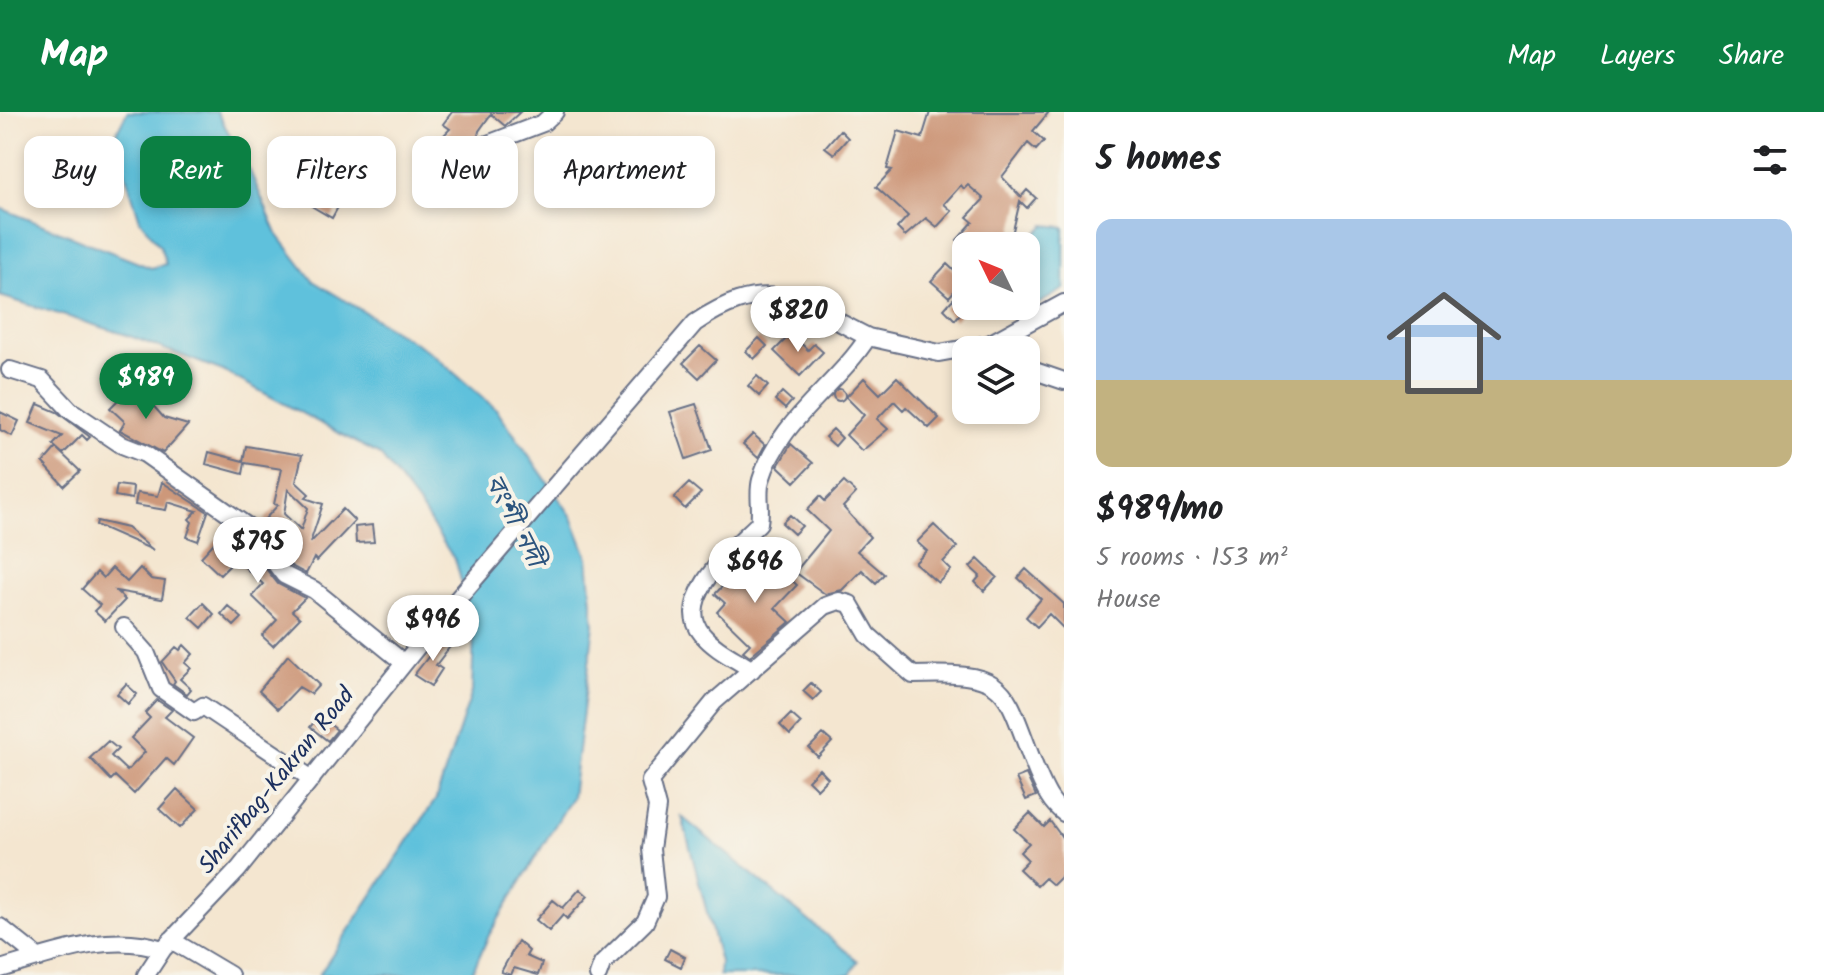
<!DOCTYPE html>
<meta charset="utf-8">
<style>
body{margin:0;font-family:Kalam,"Noto Sans Bengali",sans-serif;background:#f2f2f2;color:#202124;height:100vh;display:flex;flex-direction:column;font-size:30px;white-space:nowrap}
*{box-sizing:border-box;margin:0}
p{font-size:26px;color:#757577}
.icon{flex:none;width:44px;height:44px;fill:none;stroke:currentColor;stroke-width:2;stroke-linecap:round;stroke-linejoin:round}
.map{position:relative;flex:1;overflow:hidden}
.sheet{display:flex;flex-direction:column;background:#fff;width:760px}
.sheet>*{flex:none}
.hud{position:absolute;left:24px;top:24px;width:760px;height:72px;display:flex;gap:16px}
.needle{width:52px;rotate:313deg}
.tools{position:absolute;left:952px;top:120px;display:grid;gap:16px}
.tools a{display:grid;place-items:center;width:88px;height:88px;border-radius:16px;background:#fff;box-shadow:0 4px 12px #0003;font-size:40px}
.price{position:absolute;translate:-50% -68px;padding:0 18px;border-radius:28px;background:#fff;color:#222;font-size:26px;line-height:52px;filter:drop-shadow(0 2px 4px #0008)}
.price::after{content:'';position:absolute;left:50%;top:48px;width:24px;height:18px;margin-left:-12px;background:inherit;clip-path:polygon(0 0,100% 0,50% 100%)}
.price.selected{background:#0b8043;color:#fff}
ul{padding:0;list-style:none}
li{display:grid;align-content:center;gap:16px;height:424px;padding:0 32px}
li+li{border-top:2px solid #e0e0e0}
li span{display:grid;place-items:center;height:248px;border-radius:16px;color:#555}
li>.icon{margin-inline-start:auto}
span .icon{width:144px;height:144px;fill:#fffc;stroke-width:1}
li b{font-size:34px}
h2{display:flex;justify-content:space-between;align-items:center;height:96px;padding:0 32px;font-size:34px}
.pill{padding:0 28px;border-radius:16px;background:#fff;box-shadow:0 4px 12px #0003;font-size:28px;line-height:72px}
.pill.selected{background:#0b8043;color:#fff}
header{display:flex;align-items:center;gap:48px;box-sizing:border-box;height:112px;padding:0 40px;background:#0b8043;color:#fff}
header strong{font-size:38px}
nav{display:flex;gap:44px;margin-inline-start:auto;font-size:28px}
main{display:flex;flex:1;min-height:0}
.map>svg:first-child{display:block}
.water{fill:#5ec1dc;stroke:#3c789d;stroke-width:2}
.building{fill:#cd987a;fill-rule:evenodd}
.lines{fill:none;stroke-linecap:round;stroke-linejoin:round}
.minor-casing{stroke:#676f86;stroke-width:20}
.minor{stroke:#fff;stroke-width:16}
.labels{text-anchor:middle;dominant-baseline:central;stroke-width:8;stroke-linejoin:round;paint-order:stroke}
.street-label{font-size:24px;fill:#1b2f5e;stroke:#f7f3e8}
.water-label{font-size:26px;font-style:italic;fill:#2c547e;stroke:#f7f3e8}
</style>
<header>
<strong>Map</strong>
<nav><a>Map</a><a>Layers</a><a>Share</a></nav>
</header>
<main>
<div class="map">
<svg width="1064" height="863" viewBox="0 0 1064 863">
<rect width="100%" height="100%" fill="#f7f3e8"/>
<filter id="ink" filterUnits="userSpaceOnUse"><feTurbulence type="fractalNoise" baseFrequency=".0125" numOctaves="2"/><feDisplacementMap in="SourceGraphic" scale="16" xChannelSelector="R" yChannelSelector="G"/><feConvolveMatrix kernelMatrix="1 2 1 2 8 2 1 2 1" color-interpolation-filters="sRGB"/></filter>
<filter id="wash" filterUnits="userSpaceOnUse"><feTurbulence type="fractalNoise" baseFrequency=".006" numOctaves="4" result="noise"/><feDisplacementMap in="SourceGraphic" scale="32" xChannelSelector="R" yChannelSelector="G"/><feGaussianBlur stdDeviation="1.8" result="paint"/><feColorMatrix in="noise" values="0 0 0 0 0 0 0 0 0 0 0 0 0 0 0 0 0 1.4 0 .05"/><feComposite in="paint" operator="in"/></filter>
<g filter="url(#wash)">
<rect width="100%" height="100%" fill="#f4e6d0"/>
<path class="water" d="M127,0h90l33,59 27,63 36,47 117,71 67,58 75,107 16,41 6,67 -22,172 -83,138 -18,40h-152l117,-176 36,-107 2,-63 -18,-67 -37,-57 -39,-50 -157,-84 -99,-37 -124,-38v-88l151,60 15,-4 -6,-18 -20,-26 -26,-83z
M1045,113l19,2v62l-36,21 -16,1 -2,-5h16v-60h-3z
M682,705l176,144 -8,14h-131l1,-13z"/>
<g id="blocks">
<path class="building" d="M452,0h68l-15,14 -14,-12 -12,17 -4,19h-16l-15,-15 6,-6 -7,-5z
M930,0h119l-16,19 11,10 -8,9 -8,-7 -26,34 19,20 6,-7 9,8 -9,10 -7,-7 -9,38 -11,-2 -10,9 -11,-10 -13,12 -9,-8 16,-18 -6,-5 17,-18 -16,-14 -4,4 -3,-4 -17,19 8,7 -15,16 -11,-9 -21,18 -8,-8 11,-12 -32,-29 16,-17 -5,-1 11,-38 24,7z
M840,18l8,8 -14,16 -9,-7z
M342,50l12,6 -3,6 4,2 -23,42 -19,-11 23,-41 4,1z
M947,152l17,16 -15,17 -18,-16z
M953,187l11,10 -9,11 -11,-11z
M791,222l17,16 6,-6 9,8 -23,24 -26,-25z
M759,226l8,8 -13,13 -8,-8z
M700,234l16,14 -17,18 -16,-15z
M757,264l11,10 -9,10 -11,-10z
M897,265l42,41 -10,10 -23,-21 -3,3 -9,-9 -17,18 11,10 -26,22 -16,-16 18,-20 -18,-18 18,-19 16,16z
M134,272l30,34 24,7 -25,28 -43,-23 5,-8 -15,-14z
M833 283a6 6 0 1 1 12 0a6 6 0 1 1-12 0Z
M782,280l10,9 -7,8 -10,-9z
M38,292l19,8 33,25 -3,3 -5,-5 -19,19 -10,-9 9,-9 -32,-13z
M696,292l16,46 -26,9 -16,-47z
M0,300l19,9 -7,15 -12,-6z
M833,317l9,9 -7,8 -10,-9z
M753,322l12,11 -7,13 -15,-14z
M791,332l22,19 -18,19 -17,-16z
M246,334l56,9 -6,27 13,12 -4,4 18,6 -13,39 33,-34 12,12 -38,40 -3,-3 -8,16 -15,-8 -14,-19 7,-8 -20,-19 14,-15 -4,-1 8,-35 -37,-6 -2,11 -37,-10 3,-12 34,9zM288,377l20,19 -7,22 -17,-16z
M56,336l24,23 -16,15 -21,-23z
M162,370l46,30 -10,29 -11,-4 5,-15 -3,-3 8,-8 -29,-9 -2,8 -31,-5 2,-12 21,3z
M844,370l12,11 -13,14 27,30 -13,14 27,23 -8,9 -14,-13 -20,20 -17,4 -30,-22 34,-41 -22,-21 13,-14 5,5z
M689,371l12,10 -16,16 -11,-11z
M117,373l16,2 -1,12 -17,-3z
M790,403l12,11 -8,8 -12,-11z
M97,409l30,7 26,22 -57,-25z
M372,413l2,17 -18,1 -1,-16z
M934,413l23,22 -14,15 8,8 -13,13 -23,-20 12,-12 -10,-9z
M224,420l31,23 23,29 27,14 -13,13 8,7 -27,28 -11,-10 15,-16 -25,-24 11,-12 -27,-25 -16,16 -19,-18z
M978,447l19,18 -13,14 -9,-9 5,-6 -10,-9z
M735,450l21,20 19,-17 22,20 -22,23 15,14 -40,34 -7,-5 7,-7 -33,-32 8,-9 -10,-9 17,-18 -5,-5z
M112,456l15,14 13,-14 11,11 14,2 -3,18 -46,-8 9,9 -20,21 -11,-10 6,-6 -18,-16 15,-17 6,6z
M1026,457l38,35v25l-15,-15 -12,13 -11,-10 15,-18 -23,-21z
M203,491l11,11 -12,14 -12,-11z
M228,494l14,12 -8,8 -13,-12z
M444,525l8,7 -16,21 6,4 -11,17 -17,-11z
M184,533l9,9 -8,9 6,5 -11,11 11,10 -4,5 -14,-10 2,-3 -13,-19 14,-15 4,3z
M288,543l31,30 -8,9 -12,-7 -21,22 -19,-18z
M811,571l10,9 -8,8 -10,-9z
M126,572l11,10 -9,10 -11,-10z
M157,588l15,10 -7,7 28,21 -19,27 -8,-7 -32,36 -19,-18 -4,4 -21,-22 18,-17 10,8 -7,7 16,15 18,-19 -14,-14 19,-20 -5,-5z
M791,602l10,9 -11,12 -10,-10z
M319,604l18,14 -9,11 -18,-14z
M823,622l9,8 -14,15 -9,-9z
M819,657l9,9 -11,11 -9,-9z
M1026,662l10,22 -10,4 -10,-22z
M177,677l21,20 -18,19 -21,-19z
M1030,701l14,14 6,-6 14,19v34l-11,11 -8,-7 -8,8 -18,-17 9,-9 -8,-8 9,-9 -15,-14z
M580,777l8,7 -21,23 -4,-4 -14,16 -13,-11 17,-20 10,8z
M518,829l11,10 -3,5 16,7 -4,12 -24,-7 -3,7 -10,-3z
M670,837l15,8 -4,10 -16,-8z"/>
</g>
</g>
<g filter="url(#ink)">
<use href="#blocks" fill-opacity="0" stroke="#676f86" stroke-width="2"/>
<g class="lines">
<defs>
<path id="minor" d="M485,33l58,-22 12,-11
M1026,256l38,13
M10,258l32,10 28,30 52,35 23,9 102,72 37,49 30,15 90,73
M124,515l22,25 15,37 33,23 9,-6 109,73
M752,558c-16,-11 -37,-20 -50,-36 -30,-36 34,-88 57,-111 3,-15 -2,-29 2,-43 17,-59 76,-94 107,-143l71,16 50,-9 75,-41
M0,815l39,31
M171,828l59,35
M0,857c53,-15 108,-38 163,-20
M146,863l17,-26 75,-79 192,-239 265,-308c74,-50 103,-21 173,14
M598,863l4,-11 43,-42 11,-25 -5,-48 6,-42 -7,-26 64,-79 111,-96 14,-5 11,3 18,31 45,40c101,-4 90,13 124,97 7,16 13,31 27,41"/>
</defs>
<use href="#minor" class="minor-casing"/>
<use href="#minor" class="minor"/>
</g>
</g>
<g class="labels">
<g class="street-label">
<text transform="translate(277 669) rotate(-51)">Sharifbag-Kakran Road</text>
</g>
<g class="water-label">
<text transform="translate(514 409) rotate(63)">বংশী নদী</text>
</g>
</g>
</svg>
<div class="tools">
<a><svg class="needle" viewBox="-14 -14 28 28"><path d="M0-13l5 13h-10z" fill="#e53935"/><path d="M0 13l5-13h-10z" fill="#757577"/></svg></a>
<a><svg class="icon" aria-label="layers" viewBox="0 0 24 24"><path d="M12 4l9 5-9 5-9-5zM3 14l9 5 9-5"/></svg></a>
</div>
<b class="price" style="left:798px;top:242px">$820</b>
<b class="price selected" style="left:146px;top:309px">$989</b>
<b class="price" style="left:258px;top:473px">$795</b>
<b class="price" style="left:755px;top:493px">$696</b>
<b class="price" style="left:433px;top:551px">$996</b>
<div class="hud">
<a class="pill">Buy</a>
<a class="pill selected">Rent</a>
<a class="pill">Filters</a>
<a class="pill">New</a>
<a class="pill">Apartment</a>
</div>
</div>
<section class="sheet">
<h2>5 homes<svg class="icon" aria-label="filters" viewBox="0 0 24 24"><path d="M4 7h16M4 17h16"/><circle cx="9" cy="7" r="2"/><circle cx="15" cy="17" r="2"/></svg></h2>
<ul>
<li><span style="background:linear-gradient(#a9c7e8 65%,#c2b280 0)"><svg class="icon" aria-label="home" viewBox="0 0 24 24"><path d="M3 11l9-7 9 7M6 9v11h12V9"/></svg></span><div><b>$989/mo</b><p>5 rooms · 153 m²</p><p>House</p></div></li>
</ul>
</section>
</main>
